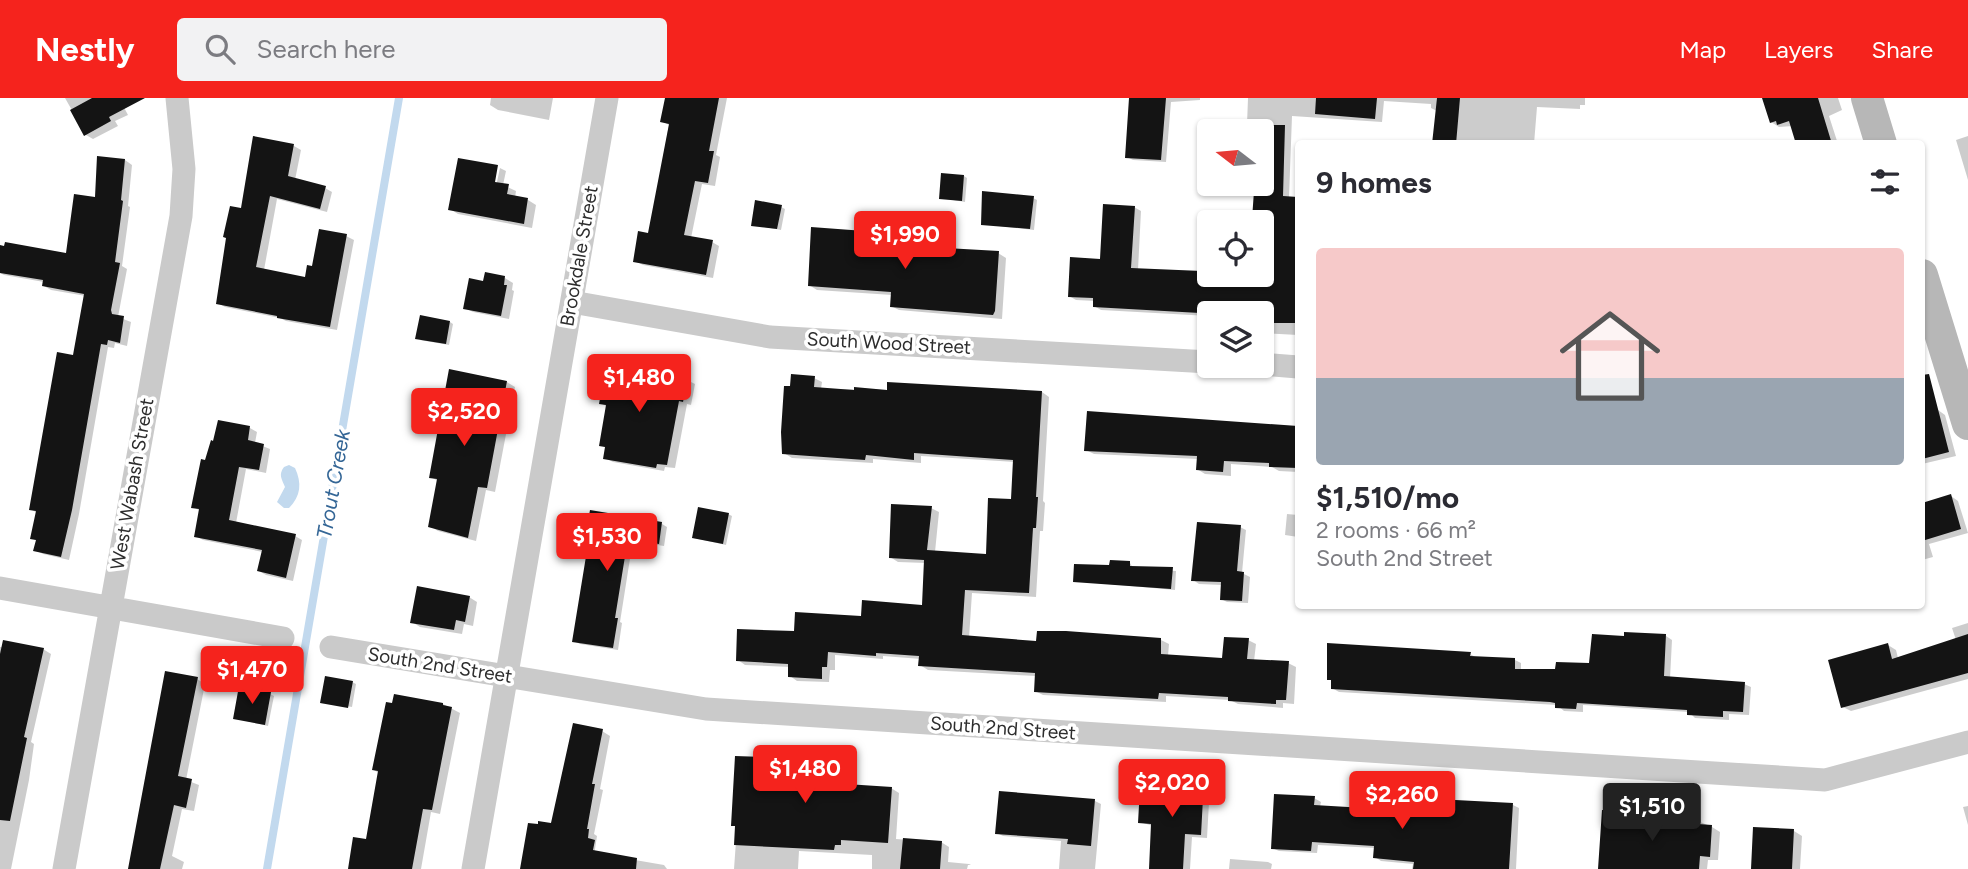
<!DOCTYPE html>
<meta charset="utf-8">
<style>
body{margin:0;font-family:Figtree,sans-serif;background:#f2f2f3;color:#2b2b33;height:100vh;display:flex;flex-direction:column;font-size:26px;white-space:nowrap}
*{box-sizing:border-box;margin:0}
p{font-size:23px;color:#7c7c81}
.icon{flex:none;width:38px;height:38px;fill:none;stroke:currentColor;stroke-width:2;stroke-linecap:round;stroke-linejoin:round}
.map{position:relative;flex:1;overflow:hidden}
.side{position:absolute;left:1295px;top:42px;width:630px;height:469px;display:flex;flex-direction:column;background:#fff;border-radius:7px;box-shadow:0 2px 5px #0004}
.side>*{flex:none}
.needle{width:46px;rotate:286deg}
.fabs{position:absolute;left:1197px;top:21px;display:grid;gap:14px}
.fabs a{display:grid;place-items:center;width:77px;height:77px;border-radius:7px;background:#fff;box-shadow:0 2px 5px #0004;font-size:35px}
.price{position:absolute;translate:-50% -60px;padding:0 16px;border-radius:7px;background:#f5231d;color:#fff;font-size:23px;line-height:46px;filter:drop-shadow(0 2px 4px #0008)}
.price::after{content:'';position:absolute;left:50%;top:42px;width:21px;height:16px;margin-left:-10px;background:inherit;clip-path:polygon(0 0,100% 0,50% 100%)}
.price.current{background:#222;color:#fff}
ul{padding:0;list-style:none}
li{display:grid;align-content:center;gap:14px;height:371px;padding:0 21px}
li+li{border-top:2px solid #e1e1e2}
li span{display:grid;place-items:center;height:217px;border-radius:7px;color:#555}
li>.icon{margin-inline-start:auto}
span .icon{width:126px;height:126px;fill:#fffc;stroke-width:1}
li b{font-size:30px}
h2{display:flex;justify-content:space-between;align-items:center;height:84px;padding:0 21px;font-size:30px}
header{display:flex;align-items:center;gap:42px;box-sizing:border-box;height:98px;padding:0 35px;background:#f5231d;color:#fff}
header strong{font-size:33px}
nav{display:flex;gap:38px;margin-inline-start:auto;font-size:24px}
.search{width:490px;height:63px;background:#f2f2f3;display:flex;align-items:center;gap:18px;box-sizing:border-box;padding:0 24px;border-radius:7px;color:#7c7c81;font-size:26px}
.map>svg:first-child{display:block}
.water{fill:#c2d9ee}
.shadow{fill:#0003}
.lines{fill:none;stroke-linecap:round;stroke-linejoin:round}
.stream{stroke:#c2d9ee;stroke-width:8}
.building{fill:#141414}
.minor{stroke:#cacaca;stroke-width:23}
.secondary{stroke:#b7b7b7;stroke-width:32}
.labels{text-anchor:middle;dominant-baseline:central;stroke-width:7;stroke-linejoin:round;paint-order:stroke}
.street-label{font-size:19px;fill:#2d2d2d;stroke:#fff}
.water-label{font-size:21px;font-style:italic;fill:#346696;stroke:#fff}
</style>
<header>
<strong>Nestly</strong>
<div class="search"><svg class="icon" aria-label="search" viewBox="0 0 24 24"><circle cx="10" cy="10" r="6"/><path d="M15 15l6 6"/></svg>Search here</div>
<nav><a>Map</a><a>Layers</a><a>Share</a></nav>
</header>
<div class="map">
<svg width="1968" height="771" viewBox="0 0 1968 771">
<rect width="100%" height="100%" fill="#fff"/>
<path class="water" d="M289,367l6,3c7,15 6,28 -6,40h-5l-7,-6 8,-15c-3,-8 -7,-12 -1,-20z"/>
<path class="shadow" d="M65,0h54l9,17 -13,6 3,5 -25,13 -7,-4z
M491,0h62l-4,22 -51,-10 -8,-5z
M666,0h61l-11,57 4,2 -5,29 -13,-2 -11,54 21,4 7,4 -6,32 -70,-13 -8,-4 14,-26 20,-110 -7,-4z
M1130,0h70v2l-29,2 -5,60 -33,-2 -6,-3z
M1248,0h337v7h-5v4l-43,-2 -3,37h-100l3,-33 -6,-3v-4l-47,-3 -2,21 -90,-6 -3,82 9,1v32l-15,-1 -2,42 17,1v62l-36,-2v-20h-53v3l-108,-6 -7,-4 1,-5 -19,-1 -7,-4 32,-35 33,-54 7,4 -3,59 63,3 7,4 35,2v-4h19v-53h-7l2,-38h5v-53h-19v-8l4,1z
M1764,0h74l4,12 -13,6 9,28h-40l-5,-18 -14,1 -8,-5z
M1968,38v44l-12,-40z
M255,41l39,7 7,4 -6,30 30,8 7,4 -5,20 -50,-13 -13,71 42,9 8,-11 32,-32 8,4 -17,90 -51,-9 -6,-3 -55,-11 -7,-4 24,-92z
M125,62l7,5 -4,41 2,1 -8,59 5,3 -9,48 13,5 -4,24 -12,-3 -1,5 -6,-1 -29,167 -10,46 -26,-6 -8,-4 2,-9 -5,-3 5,-25 -6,-4 44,-152 11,-61 -35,-6 -7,-4v-4l-40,-7 -4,-2v-22l67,4 29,-56z
M459,62l39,7h-2l-4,23 3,1 5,-23 6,3 -3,14 13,6 -1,7 13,2 8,5 -4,23 -74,-14 -8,-5z
M964,78l3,2 -2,24 -24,-4z
M1033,100l4,2 -3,30 -52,-6z
M781,109l4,2 -4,21 -28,-5z
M878,135l8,5v3l42,4 7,4 63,4 8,5 -4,61 -103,-9 -8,-4 1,-11 -75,-5 -8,-5z
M505,180l8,5 -1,7 2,1 -5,28 -36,-7 -8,-4z
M450,224l3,2 -4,21 -29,-5z
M614,263l24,4 8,5 -1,2 42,8 8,4 -4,21 -4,-1 -12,64 -10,-1 -1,4 -51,-9 -8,-4 2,-10 -6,-3 7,-38 -7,-4 11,-30z
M451,273l56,11 8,5 -20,105 -9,-2 -10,51 -38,-10 -8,-5 8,-45 -7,-4z
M814,280l8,4 -1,7 221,3 7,5 -6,104 2,2 -2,28h-3l-4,66 -64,-4 -3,45 69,5 123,-3 8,4 -1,12 56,3 24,-19 8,4 -2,17 34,2 8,4 -2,37 -11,-1v5l-45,-4 -8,-4 -64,-4v6l-123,-7 -8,-4 1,-15 -108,-6 -8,-5 1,-6 -38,-3v3l-48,-4v15h-5l-1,12 -32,-1 -7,-5v-9l-45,-2 -7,-5 58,-27 127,-27 3,-43 -28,-1 -8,-5 41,-49 8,4 -4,40 52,3 25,-54 3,-39 -94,-6v7l-48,-4v4l-81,-5 -8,-5z
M1938,312l7,5 11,41 -34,8v-50z
M219,324l31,6 7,4 -2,11 15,6 -4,24 -20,-4 -10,54 59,13 7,4 -9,41 -27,-6 -7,-4 4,-19 -60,-12 -7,-4 5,-25 -8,-4 13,-45 9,-19z
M1247,327l51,3v44l-19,-1 -7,-4 -41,-3v12l-26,-2 -8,-5 1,-10 -104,-5 -8,-4z
M1951,398l7,5 10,32 -39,11 4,13 -11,3v-60l1,4z
M728,416l4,2 -6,29 -32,-7z
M1287,416l11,1v22l-13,-2z
M662,426l5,3 -3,19 -13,-2v5l-19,-3 -12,76 2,1 -4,27 -38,-6 -6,-3 16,-103z
M1240,429l6,3 -4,43 8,4 -2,26 -21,-1 -6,-3 1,-14 -23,-1 -6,-4z
M1130,465l3,5 43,3 -1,19 -100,-9 36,-14z
M469,499l8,5 -4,24 -9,-2 -2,10 -42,-7 -8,-5z
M1968,525v56l-117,32 -8,-4 45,-62 8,5 2,8 58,-18 -4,-12z
M1666,538l6,4 -2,39 74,5 7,3 -2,28 -20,-1v6l-34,-2 -6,-6 -106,-7v7l-19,-1 -7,-6 -218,-13 -7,-4 1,-7 -5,-2 142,-25 7,4 38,2 6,3v8h36l34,-6 34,-27z
M0,549l43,2 8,5 -20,88 3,2 -5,36 -18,89h-11z
M197,581l8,5 -19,96 13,5 -5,26 -12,-2 -10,47 12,6 -2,7h-52z
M352,584l4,2 -4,23 -28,-5z
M270,596l4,2 -6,30 -34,-8z
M443,606l17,9 -20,101 -9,-2 -10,57h-71l18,-28 11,-68 -5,-3z
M602,633l8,5 -10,53 3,1 -9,44 3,2 -5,33h-71l31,-44z
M846,664l8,4 -1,20 38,2 8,5 -3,46 45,3 8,5 -1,15 21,2 2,1h-3l-1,4h-95v-14l-73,-4 -1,18h-64l3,-42 -5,-2z
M1203,683l7,4 -3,53 -15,-1 -2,32h-40l3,-43 -13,-4 29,-31z
M1314,700l7,4 -1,5 98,6 95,-8 6,3 -3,61h-104l1,-5 -32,-3 -6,-4v-9l-57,-3 -1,8 -38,-2 -7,-3z
M1095,703l6,3 -6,65h-36l2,-28 -58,-5 -6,-3z
M1968,708v19l-5,-18z
M1628,715l8,5v4l34,1 28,-2 14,6 8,5 -2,28h-10l-1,9h-105z
M1794,733l8,5 -2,33h-48z
M1230,761l38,3 4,2 -1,5h-42z
M635,762l29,5 3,4h-34z"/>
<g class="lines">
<path class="stream" d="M267,771l132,-771"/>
</g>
<path class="building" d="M92,0h53l-36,19 2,4 -27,15 -14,-26z
M665,0h54l-10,53h5l-6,32 -13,-2 -11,54 29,5 -7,35 -73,-13 5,-31 10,2 21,-109 -9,-2z
M1129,0h37l-5,62 -36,-2z
M1316,0h61l-2,21 -60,-5z
M1437,0h23l-4,46h-24z
M1762,0h56l14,46h-36l-7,-23 -12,4 -1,-4 -6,2z
M1262,27h23l-2,71 15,1v126h-36v-10h-62l-107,-6v-9l-25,-1 2,-40 30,2 3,-55 32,2 -4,62 71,3v4l39,2v-2h21v-55l-10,-1 2,-28h8z
M253,38l41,8 -6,32 38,10 -6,23 -50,-13 -14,71 49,10 2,-12 5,1 7,-37 28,5 -17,93 -53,-9v-2l-61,-12 10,-66 -3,-1 7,-31 11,2z
M97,58l28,3 -4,41 2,1 -8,61 5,1 -9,47 1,4 12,2 -4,27 -12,-3 -1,5 -6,-1 -29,166 -11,47 -28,-6 3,-11 -6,-1 6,-28 -7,-1 28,-158 16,3 11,-61 -42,-8 1,-6 -43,-7v-28l4,1 1,-4 61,11 8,-59 21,3z
M458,60l40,7 -3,17 14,2 -2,10 21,4 -4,26 -76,-14z
M941,75l23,2 -2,26 -23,-2z
M982,93l52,5 -4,33 -49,-4z
M755,102l27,5 -5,24 -26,-3z
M811,129l67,5v7l51,4 -1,4 71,4 -4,60 -2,4 -103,-8 1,-15 -83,-6z
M485,174l20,4 -1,9h3l-6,31 -38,-7 6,-31 14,3z
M420,217l30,6 -4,23 -31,-5z
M613,261l25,4 -1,6 51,9 -5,24 -4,-1 -12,64 -10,-1 -1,4 -53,-9 2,-12 -6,-1 7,-41 -7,-1 6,-34 6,1z
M449,271l58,12 -20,107 -9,-1 -10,51 -40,-11 9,-48 -8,-1z
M791,276l24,2 -1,11 40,3v-3l33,3v-8l155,9 -6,106h2l-2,31h-3l-4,65 -64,-3 -3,45 74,6 1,-10h29l95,7v16l61,4 2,-21 25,1 -2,21 42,2 -3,39h-10v4l-48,-3v-4l-69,-4 -1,6 -124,-7 1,-19 -117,-7 1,-10 -43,-3v3l-48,-4 -1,15h-5v12l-34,-2v-13l-52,-3 1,-32 57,2 1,-19 66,4 1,-16 60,5 2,-45 -35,-2 2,-54 41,2 -5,44 59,4 2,-56 23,1 2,-39 -99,-7v7l-48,-5 -1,5 -83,-6 -1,-22 3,-46h6z
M1929,276l20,78 -27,7v-84z
M1087,313l211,15v42l-29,-1v-4l-45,-2 -1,11 -27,-2 1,-14 -113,-5z
M218,322l32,6 -2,14 16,4 -5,26 -20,-3 -10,53 67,14 -10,44 -29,-7 5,-21 -68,-13 5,-28 -8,-1 10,-49 4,1 6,-20 2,1z
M1951,396l10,35 -39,12v-38z
M698,409l31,6 -6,31 -31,-6z
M590,412l72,12 -3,22 -13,-2v6l-19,-4 -12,74h3l-5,30 -41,-6 17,-104 -4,-1z
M1197,424l44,3 -4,46 7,1 -2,29 -22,-1 1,-18 -30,-1z
M1110,462l20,1v5l43,1 -2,22 -98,-7 1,-18 35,1z
M417,488l53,10 -5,26 -9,-2 -2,10 -44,-7z
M1624,534l42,2 -2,42 81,6 -2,30 -20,-1v6l-36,-2v-5l-110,-7 -1,6 -21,-1v-5l-5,-1 -219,-13v-9h-4v-37l144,9 -1,4 45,2v11h40l1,-7 33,1 3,-29 32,2z
M1968,536v39l-127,35 -13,-48 60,-17 4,16z
M3,542l41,8 -20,89 3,1 -17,83 -10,-1v-166z
M165,573l33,6 -20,99 14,3 -6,29 -12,-3 -14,64h-32z
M325,578l28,5 -5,27 -28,-5z
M239,588l32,6 -6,33 -32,-6z
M394,596l49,9v2l9,2 -20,103 -9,-1 -11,60h-64l5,-32 13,2 12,-68 -6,-1 14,-68 6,1z
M573,625l30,6 -11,55h3l-8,45h2l-1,9 7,2 -2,10 44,8 -1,11h-116l8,-46 10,1v-3l13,2z
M735,658l112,4 -1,24 46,3 -4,56 -47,-3v5h-6l-1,5 -100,-5 1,-19h-4z
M1168,679l36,2 -3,56 -16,-1 -2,35h-34l2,-45 -13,-1 2,-36 28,2z
M999,693l96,8 -4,47 -24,-2 1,-5 -73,-5z
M1274,696l41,2 -1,9 102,6 1,-13 96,5 -4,66h-96l1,-7 -41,-4 1,-12 -62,-4 -1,9 -40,-2z
M1602,712l26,1v8l40,3v-5l30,2v5l14,1 -2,32 -10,-1 -1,13h-101z
M1753,729l41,2 -2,40h-41z
M903,740l39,3 -2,28h-40z"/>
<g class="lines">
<path class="minor" d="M572,204l198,35 439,25
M1262,266l36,3
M0,490l283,50
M331,549l375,62 1119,71 143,-38
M64,771l117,-653 3,-47 -7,-71
M473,771l134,-771"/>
<path class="secondary" d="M1867,0l14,46
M1922,177l46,149"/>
</g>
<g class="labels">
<g class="street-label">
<text transform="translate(579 158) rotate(-80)">Brookdale Street</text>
<text transform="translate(889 245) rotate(3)">South Wood Street</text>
<text transform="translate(132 386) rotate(-80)">West Wabash Street</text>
<text transform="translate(440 567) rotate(9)">South 2nd Street</text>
<text transform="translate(1003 630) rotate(4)">South 2nd Street</text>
</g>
<g class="water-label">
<text transform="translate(333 386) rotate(-80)">Trout Creek</text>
</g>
</g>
</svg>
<div class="fabs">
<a><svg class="needle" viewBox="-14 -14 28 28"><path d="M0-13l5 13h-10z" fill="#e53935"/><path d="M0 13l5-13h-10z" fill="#7c7c81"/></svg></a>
<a><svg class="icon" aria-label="locate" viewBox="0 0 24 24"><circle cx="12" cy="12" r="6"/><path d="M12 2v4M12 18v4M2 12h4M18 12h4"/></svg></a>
<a><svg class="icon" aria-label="layers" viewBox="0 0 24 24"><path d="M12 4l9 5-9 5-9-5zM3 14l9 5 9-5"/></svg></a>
</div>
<b class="price" style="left:905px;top:173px">$1,990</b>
<b class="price" style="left:639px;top:316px">$1,480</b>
<b class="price" style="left:464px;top:350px">$2,520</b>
<b class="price" style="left:607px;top:475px">$1,530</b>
<b class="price" style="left:252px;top:608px">$1,470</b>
<b class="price" style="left:805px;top:707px">$1,480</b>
<b class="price" style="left:1172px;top:721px">$2,020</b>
<b class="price" style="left:1402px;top:733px">$2,260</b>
<b class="price current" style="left:1652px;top:745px">$1,510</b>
<section class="side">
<h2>9 homes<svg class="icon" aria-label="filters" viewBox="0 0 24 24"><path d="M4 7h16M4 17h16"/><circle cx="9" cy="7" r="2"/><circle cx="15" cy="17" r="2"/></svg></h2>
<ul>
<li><span style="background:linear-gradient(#f6c9c9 60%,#9aa5b1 0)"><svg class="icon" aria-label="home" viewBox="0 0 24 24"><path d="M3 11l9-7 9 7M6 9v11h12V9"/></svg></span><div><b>$1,510/mo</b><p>2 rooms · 66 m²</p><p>South 2nd Street</p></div></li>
</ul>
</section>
</div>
